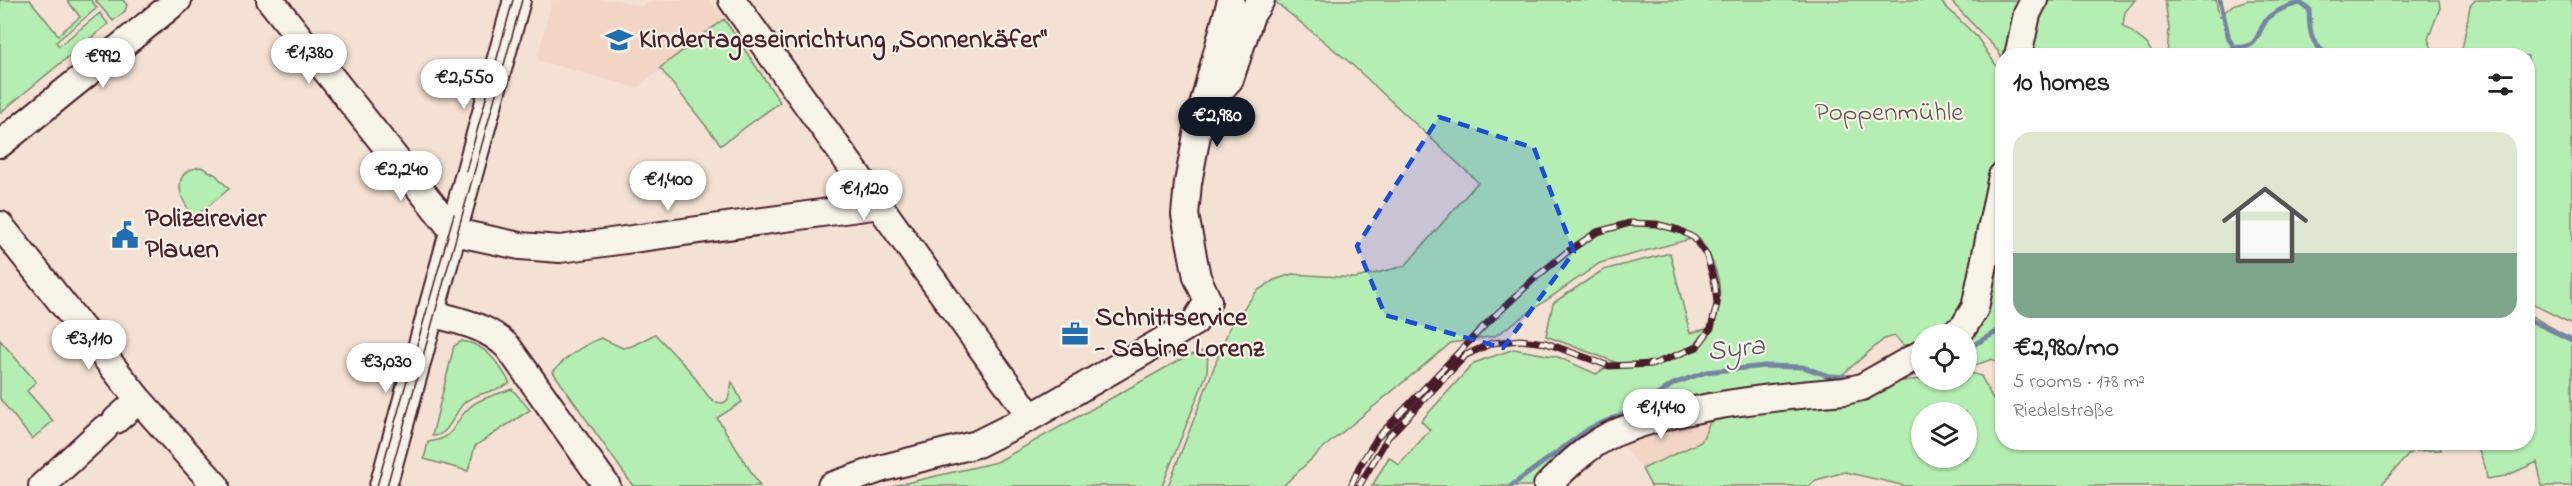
<!DOCTYPE html>
<meta charset="utf-8">
<style>
body{margin:0;font-family:"Indie Flower",sans-serif;background:#f2f2f2;color:#222;height:100vh;display:flex;flex-direction:column;font-size:22px;white-space:nowrap}
*{box-sizing:border-box;margin:0}
p{font-size:20px;color:#767676}
.icon{flex:none;width:33px;height:33px;fill:none;stroke:currentColor;stroke-width:2;stroke-linecap:round;stroke-linejoin:round}
.map{position:relative;flex:1;overflow:hidden}
.drawer{position:absolute;left:1995px;top:48px;width:540px;height:402px;display:flex;flex-direction:column;background:#fff;border-radius:24px;box-shadow:0 2px 4px #0004}
.drawer>*{flex:none}
.tools{position:absolute;left:1911px;top:324px;display:grid;gap:12px}
.tools a{display:grid;place-items:center;width:66px;height:66px;border-radius:50%;background:#fff;box-shadow:0 2px 4px #0004;font-size:30px}
.price{position:absolute;translate:-50% -51px;padding:0 14px;border-radius:21px;background:#fff;color:#222;font-size:20px;line-height:39px;filter:drop-shadow(0 2px 3px #0008)}
.price::after{content:'';position:absolute;left:50%;top:36px;width:18px;height:14px;margin-left:-9px;background:inherit;clip-path:polygon(0 0,100% 0,50% 100%)}
.price.on{background:#111827;color:#fff}
ul{padding:0;list-style:none}
li{display:grid;align-content:center;gap:12px;height:318px;padding:0 18px}
li span{display:grid;place-items:center;height:186px;border-radius:18px;color:#555}
li>.icon{margin-inline-start:auto}
span .icon{width:108px;height:108px;fill:#fffc;stroke-width:1}
li b{font-size:26px}
h2{display:flex;justify-content:space-between;align-items:center;height:72px;padding:0 18px;font-size:26px}
.map>svg:first-child{display:block}
.built{fill:#f2d5c4}
.green{fill:#b4eeb2;stroke:#7f866e;stroke-width:1.5;fill-rule:evenodd}
.lines{fill:none;stroke-linecap:round;stroke-linejoin:round}
.stream{stroke:#7585a1;stroke-width:5}
.minor-casing{stroke:#4a1f2b;stroke-width:30}
.minor{stroke:#f7f3e8;stroke-width:26}
.tram{stroke:#4a1f2b;stroke-width:1.5}
.rail-casing{stroke:#4a1f2b;stroke-width:7}
.rail{stroke:#f7f3e8;stroke-width:4.5;stroke-dasharray:14;stroke-linecap:butt}
.marked{fill:#1d4ed8;fill-opacity:0.2;stroke:#1d4ed8;stroke-width:4.5;stroke-dasharray:12 8;stroke-linejoin:round}
.labels{text-anchor:middle;dominant-baseline:central;stroke-width:4.5;stroke-linejoin:round;paint-order:stroke}
.poi-label{font-size:27px;font-weight:bold;fill:#4a1f2b;stroke:#f7f3e8;text-anchor:start}
.park-label{font-size:27px;fill:#64534d;stroke:#f7f3e8}
.water-label{font-size:28px;font-style:italic;fill:#5f5266;stroke:#f7f3e8}
</style>
<div class="map">
<svg width="2572" height="486" viewBox="0 0 2572 486">
<rect width="100%" height="100%" fill="#f4e1d3"/>
<filter id="ink" filterUnits="userSpaceOnUse"><feTurbulence type="fractalNoise" baseFrequency=".0167" numOctaves="2"/><feDisplacementMap in="SourceGraphic" scale="12" xChannelSelector="R" yChannelSelector="G"/><feConvolveMatrix kernelMatrix="1 2 1 2 8 2 1 2 1" color-interpolation-filters="sRGB"/></filter>
<g filter="url(#ink)">
<path class="built" d="M552,0h65l24,7 10,-7h59l14,19 -87,69 -100,-28z
M1711,420l-10,22 -59,27 -23,-28 50,-16z"/>
<path class="green" d="M0,0h30l28,35 22,-18 -13,-17h24l6,8 -41,34 3,4 41,-33 8,11 -108,89z
M95,0h28l4,5 -2,6 -12,10z
M1273,0h666l38,37 25,37v292l-10,-7 -16,6 -9,-1 -1,-30h-44l-2,14 -17,-3 -8,-9 -11,3 -48,41 -205,41 -94,65h-165l17,-29 10,8 31,-35 -9,-9 53,-58 40,-14 44,8 38,17 19,-12 -69,-26 7,-33 50,-33 67,-17 20,80 24,-6c11,-36 6,-59 -16,-90l-98,26 -105,73 -44,7 -129,106 -39,37h-115l62,-160 27,-35 17,-11 18,-6 64,4 49,-12 73,-84 -130,-121z
M1950,0h80l-15,55 -13,1v3l-4,-8z
M2042,0h93l-10,12 -2,13 24,19 6,11h-126z
M2165,0h51l3,17 14,-12 15,-5h191l1,8 -12,31 7,16h-268l2,-26z
M2475,0h97v324l-44,-22v-246l-67,-1 9,-49z
M724,19l56,83 -59,43 -61,-77z
M201,167l15,8 13,14 -34,28c-16,-16 -26,-46 6,-50z
M2528,314l44,25v147h-30l-5,-24 -31,14 -19,3 -2,-13 -9,-23 52,-1z
M655,334l36,38 17,24 7,6 8,1 5,-3 4,-18 10,20 -25,16 43,68h-127l-80,-114c11,-14 32,-28 48,-34l22,10 9,-2z
M0,340l36,42 -9,9 26,30 -21,18 -32,-40z
M462,341c24,3 37,23 48,42 -13,9 -33,9 -45,19 -11,10 -16,35 -33,34l22,-90z
M1208,349l-1,24 -45,113h-269l104,-24 186,-104z
M1967,372l14,4 12,23 9,3v40h437l2,8 -29,1 -32,35h-474l-61,-14 -29,8 -6,6h-159l-9,-17 59,-27 10,-22 90,-13 83,-24 37,-4 45,1zM1922,412h44v46h-44z
M512,389l18,21 -55,36 -7,25 -44,-12 4,-17c30,-4 22,-17 41,-34 10,-10 30,-14 43,-19z"/>
<g class="lines">
<path class="stream" d="M2220,0l9,39 5,8c28,3 21,-17 36,-31 8,-6 21,-11 30,-13l9,6c1,19 -1,31 16,44v3
M2528,319l44,21
M1966,349l36,-20
M1900,379l22,-8
M1511,486l79,-58 50,-21 33,-23 33,-12 59,-6 38,1 26,9 24,1"/>
<defs>
<path id="minor" d="M270,0l184,232
M732,0l299,417
M2018,56l9,-42 7,-14
M1205,107l25,-28 21,-64 10,-15
M0,144l178,-144
M0,225l139,175 77,86
M454,232l66,14 40,3 320,-44
M430,313c29,8 56,12 78,34l99,139
M1953,334l10,-6 12,-20 27,-132
M116,420l23,-20
M42,486l62,-57
M383,486l134,-486
M831,486l52,-18 94,-24 54,-27 164,-95 13,-21 -11,-24 -12,-62 3,-32 13,-70 30,-113
M1547,486c20,-20 42,-42 68,-53 70,-28 156,-36 230,-42l17,-4 60,-34"/>
</defs>
<use href="#minor" class="minor-casing"/>
<use href="#minor" class="minor"/>
<path class="tram" d="M466,171l47,-171
M377,486l77,-272
M387,486l135,-486"/>
<defs>
<path id="rail" d="M1351,486l8,-19 18,-29 105,-110 53,-50 32,-26 30,-20 33,-9 26,1 23,6 15,8 13,18 8,28 2,20 -6,24 -14,19 -43,17 -45,2 -63,-23 -26,-3 -28,3 -26,12 -78,82 -29,49"/>
</defs>
<use href="#rail" class="rail-casing"/>
<use href="#rail" class="rail"/>
</g>
</g>
<path class="marked" d="M1439,117l95,31 40,104 -71,96 -118,-33 -28,-69z"/>
<defs>
<symbol id="school-bare" viewBox="-9 -9 18 18"><path d="M0-5L7-2L0 1L-7-2ZM-4 1L0 2.5L4 1V4Q0 6-4 4Z" fill="#1f6fb2" stroke="#f7f3e8" stroke-width="2.5" paint-order="stroke"/></symbol>
<symbol id="civic-bare" viewBox="-9 -9 18 18"><path d="M-.6-6.5H3V-4.5H.6V-3L4-1V1h2V6H-6V1h2V-1L-.6-3ZM-1.2 2.5V6h2.4V2.5Z" fill="#1f6fb2" stroke="#f7f3e8" stroke-width="2.5" paint-order="stroke"/></symbol>
<symbol id="office-bare" viewBox="-9 -9 18 18"><path d="M-6-3h4V-5.5h4V-3h4V5H-6ZM-1-4.5V-3h2v-1.5ZM-6 0V1H6V0Z" fill="#1f6fb2" stroke="#f7f3e8" stroke-width="2.5" paint-order="stroke"/></symbol>
</defs>
<g fill-rule="evenodd">
<use href="#school-bare" x="600" y="21" width="38" height="38"/>
<use href="#civic-bare" x="106" y="216" width="38" height="38"/>
<use href="#office-bare" x="1056" y="315" width="38" height="38"/>
</g>
<g class="labels">
<g class="poi-label">
<text x="639" y="40">Kindertageseinrichtung „Sonnenkäfer“</text>
<text x="145" y="219">Polizeirevier<tspan x="145" dy="31">Plauen</tspan></text>
<text x="1095" y="318">Schnittservice<tspan x="1095" dy="31">- Sabine Lorenz</tspan></text>
</g>
<g class="park-label">
<text x="1889" y="113">Poppenmühle</text>
</g>
<g class="water-label">
<text transform="translate(1736 350) rotate(-6)">Syra</text>
</g>
</g>
</svg>
<div class="tools">
<a><svg class="icon" aria-label="locate" viewBox="0 0 24 24"><circle cx="12" cy="12" r="6"/><path d="M12 2v4M12 18v4M2 12h4M18 12h4"/></svg></a>
<a><svg class="icon" aria-label="layers" viewBox="0 0 24 24"><path d="M12 4l9 5-9 5-9-5zM3 14l9 5 9-5"/></svg></a>
</div>
<b class="price" style="left:309px;top:85px">€1,380</b>
<b class="price" style="left:103px;top:89px">€992</b>
<b class="price" style="left:464px;top:110px">€2,550</b>
<b class="price on" style="left:1217px;top:148px">€2,980</b>
<b class="price" style="left:401px;top:202px">€2,240</b>
<b class="price" style="left:668px;top:212px">€1,400</b>
<b class="price" style="left:864px;top:221px">€1,120</b>
<b class="price" style="left:89px;top:371px">€3,110</b>
<b class="price" style="left:386px;top:394px">€3,030</b>
<b class="price" style="left:1661px;top:440px">€1,440</b>
<section class="drawer">
<h2>10 homes<svg class="icon" aria-label="filters" viewBox="0 0 24 24"><path d="M4 7h16M4 17h16"/><circle cx="9" cy="7" r="2"/><circle cx="15" cy="17" r="2"/></svg></h2>
<ul>
<li><span style="background:linear-gradient(#dfe7d0 65%,#7fa58c 0)"><svg class="icon" aria-label="home" viewBox="0 0 24 24"><path d="M3 11l9-7 9 7M6 9v11h12V9"/></svg></span><div><b>€2,980/mo</b><p>5 rooms · 178 m²</p><p>Riedelstraße</p></div></li>
</ul>
</section>
</div>
